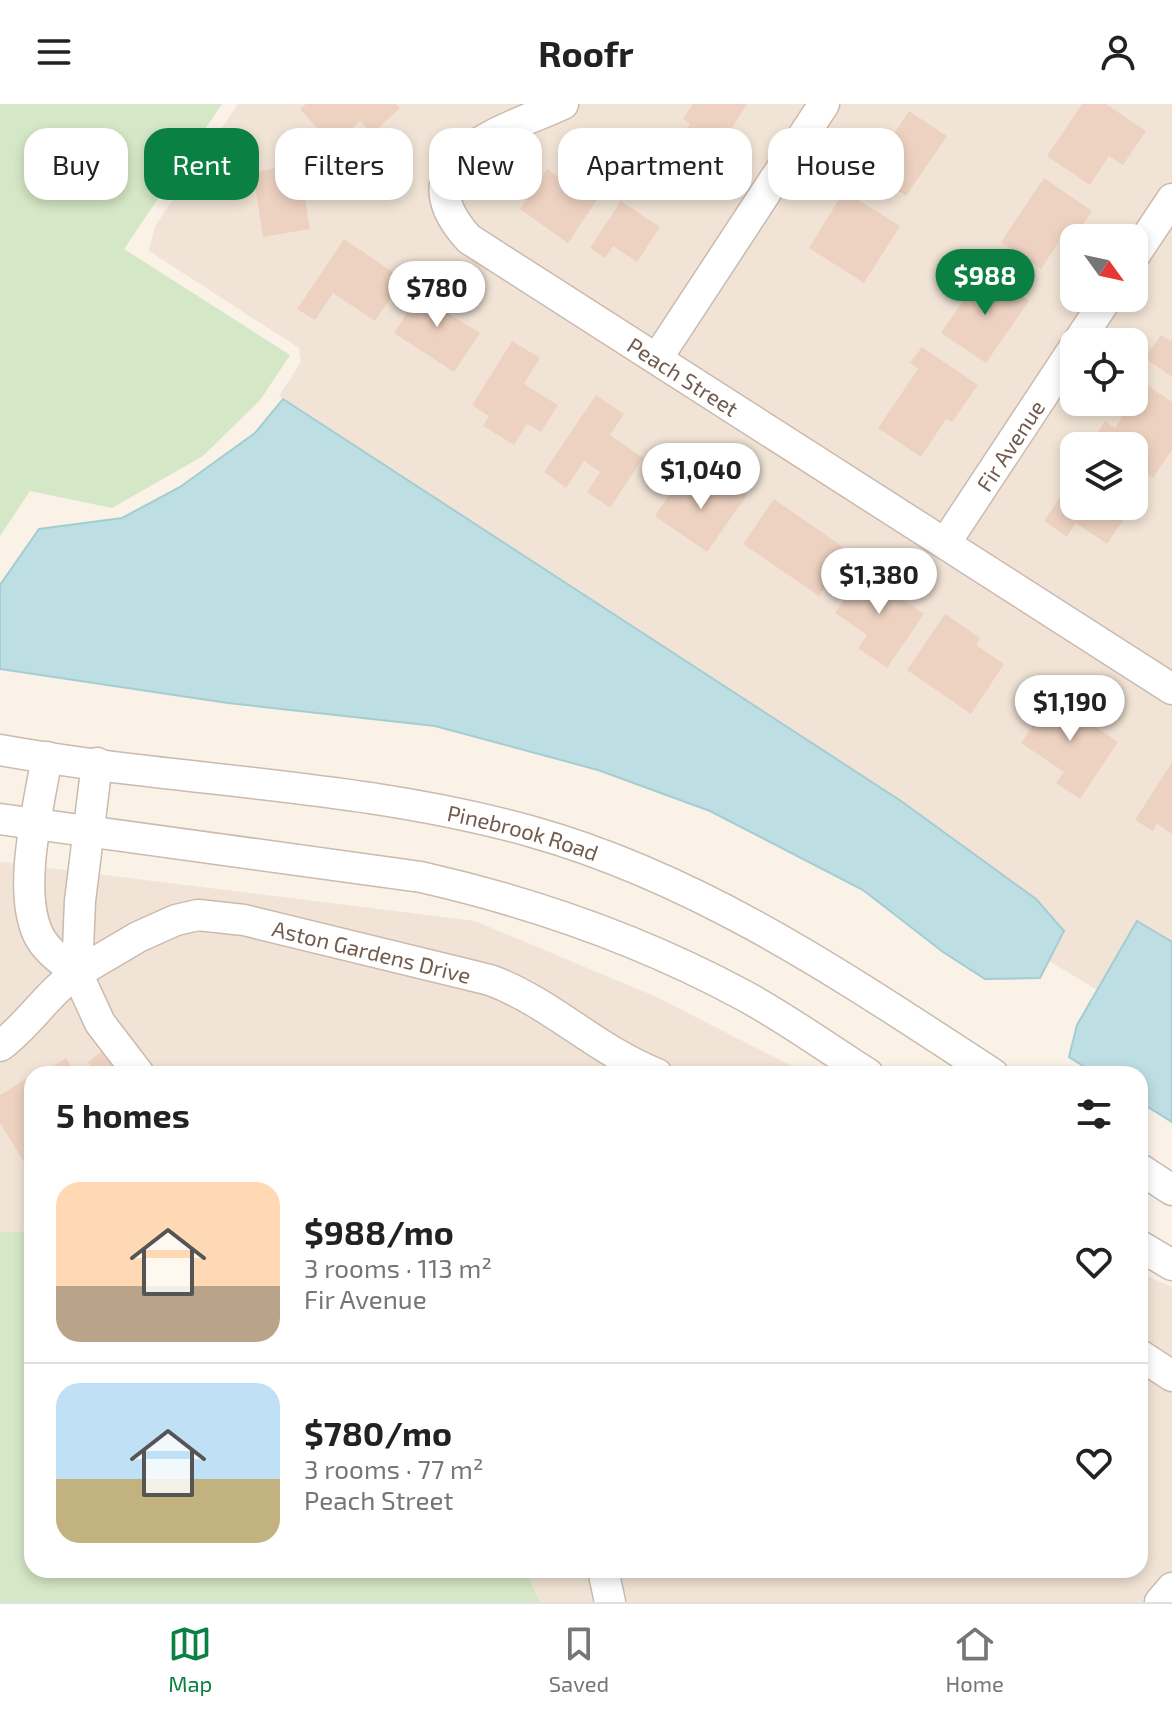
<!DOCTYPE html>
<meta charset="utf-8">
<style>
body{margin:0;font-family:"Exo 2",sans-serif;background:#f2f2f2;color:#222;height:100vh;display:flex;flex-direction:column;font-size:30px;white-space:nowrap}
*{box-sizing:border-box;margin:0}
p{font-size:26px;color:#767676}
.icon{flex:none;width:44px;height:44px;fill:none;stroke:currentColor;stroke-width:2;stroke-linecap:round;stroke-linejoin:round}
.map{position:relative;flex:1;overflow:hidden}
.drawer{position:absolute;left:24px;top:962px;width:1124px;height:512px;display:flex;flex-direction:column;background:#fff;border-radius:24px;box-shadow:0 4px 12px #0003}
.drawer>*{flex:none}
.guide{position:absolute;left:24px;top:24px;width:1124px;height:72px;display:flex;gap:16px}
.needle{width:52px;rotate:123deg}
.tools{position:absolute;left:1060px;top:120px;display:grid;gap:16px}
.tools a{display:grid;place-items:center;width:88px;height:88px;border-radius:16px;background:#fff;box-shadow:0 4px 12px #0003;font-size:40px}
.price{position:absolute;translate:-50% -68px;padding:0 18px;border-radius:28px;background:#fff;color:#222;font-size:26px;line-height:52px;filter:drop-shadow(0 2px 4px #0008)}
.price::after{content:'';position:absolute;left:50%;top:48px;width:24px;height:18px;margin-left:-12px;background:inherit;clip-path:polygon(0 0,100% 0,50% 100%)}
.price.selected{background:#0b8043;color:#fff}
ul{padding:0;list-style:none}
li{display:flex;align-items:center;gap:24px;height:200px;padding:0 32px}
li+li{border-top:2px solid #e0e0e0}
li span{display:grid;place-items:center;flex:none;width:224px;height:160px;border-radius:24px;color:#555}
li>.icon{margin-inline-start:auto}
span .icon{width:96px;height:96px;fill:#fffc;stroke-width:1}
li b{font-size:34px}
h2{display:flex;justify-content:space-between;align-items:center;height:96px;padding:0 32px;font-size:34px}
.tag{padding:0 28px;border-radius:24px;background:#fff;box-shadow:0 4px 12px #0003;font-size:28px;line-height:72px}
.tag.selected{background:#0b8043;color:#fff}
header{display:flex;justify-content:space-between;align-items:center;height:104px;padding:0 32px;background:#fff;font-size:36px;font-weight:700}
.tab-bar{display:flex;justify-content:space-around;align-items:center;height:112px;border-top:2px solid #e0e0e0;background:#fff;font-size:22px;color:#767676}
.tab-bar a{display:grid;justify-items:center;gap:4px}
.tab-bar .selected{color:#0b8043}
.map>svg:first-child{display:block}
.residential{fill:#f1e4d6;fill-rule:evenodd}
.green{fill:#d4e7c6}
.water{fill:#bddee2;stroke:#a4cdd3;stroke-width:2}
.building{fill:#eed2c1}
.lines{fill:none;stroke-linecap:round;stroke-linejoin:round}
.minor-casing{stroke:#cbbaae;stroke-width:33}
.minor{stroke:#fff;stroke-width:30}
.labels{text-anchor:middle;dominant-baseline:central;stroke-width:7;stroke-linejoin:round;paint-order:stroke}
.street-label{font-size:22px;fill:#725a4d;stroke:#fdf7ed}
</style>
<header><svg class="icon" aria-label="menu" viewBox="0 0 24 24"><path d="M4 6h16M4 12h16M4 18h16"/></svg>Roofr<svg class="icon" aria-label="person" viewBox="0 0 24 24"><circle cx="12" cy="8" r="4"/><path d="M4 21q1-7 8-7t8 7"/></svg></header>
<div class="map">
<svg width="1172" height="1498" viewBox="0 0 1172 1498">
<rect width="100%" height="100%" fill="#faf2e7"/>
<path class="residential" d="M238,0h934v838l-35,-21 -40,69 -48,-29 15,-30 -28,-32 -135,-98 -622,-405 22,-34 -2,-14 -150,-97 6,-25zM1074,134h60v60h-60zM1074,238h60v60h-60zM1074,342h60v60h-60z
M0,758l475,59 179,75 154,78h-776v157l-32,1z
M1140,1169l32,14v315h-632l-15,-32h615z"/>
<path class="green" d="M0,0h222l-98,145 166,106 -29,44 -58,57 -91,52 -82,-17 -30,45z
M32,1127v339h493l15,32h-540v-370z"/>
<path class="water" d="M283,295l618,402 135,98 28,32 -24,47 -55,1 -42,-27 -80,-62 -153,-79 -112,-41 -163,-44 -207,-23 -228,-34v-84l39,-56 83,-11 58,-31 75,-54z
M1137,817l35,21v180l-32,-20v-28h-44l-27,-17 8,-32z"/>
<path class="building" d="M306,0h90l4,4 -28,26 -12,-13 -27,25 -33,-37z
M693,0h54l-45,72 -32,-20 20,-32 -7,-5z
M1082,0h24l40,27 -23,34 -14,-9 -19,29 -43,-29z
M909,7l38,25 -41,60 -46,-32 14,-22 10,7z
M576,47l37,25 -45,67 -48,-34 27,-40 12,8z
M320,57l5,28 -21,3 6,37 -47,8 -10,-65z
M1044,74l48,33 -16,24 -9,-6 -26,40 -40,-27z
M844,87l56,35 -36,57 -55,-35z
M621,97l39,26 -23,35 -24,-16 -8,12 -15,-10z
M344,135l59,40 -28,42 -42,-28 -18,27 -18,-11z
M984,167l45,30 -43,62 -45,-30z
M426,180l30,20 -7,10 31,19 -26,39 -60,-39z
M1161,231l9,6 2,-3v39l-27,-19z
M512,237l28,17 -16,26 34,21 -17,27 -14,-8 -13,21 -31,-19 6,-10 -17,-11z
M922,243l56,38 -26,37 -6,-3 -25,38 -43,-29 40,-59 -8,-6z
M1135,273l37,25v48l-19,28 -19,-12v-20h-29l-11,-8 11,-17 10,7 12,-18 -12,-8h19z
M596,291l28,19 -14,21 33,23 -33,50 -23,-16 13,-20 -16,-11 -18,27 -22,-16z
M717,370l30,21 -40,57 -52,-36 23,-35 23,16z
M1074,372v30h59l-26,38 -31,-21 -9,14 -23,-16z
M774,395l76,53 -31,44 -76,-52z
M868,461l25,17 -5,8 36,24 -37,54 -29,-20 9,-13 -32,-22z
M945,510l35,24 -4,7 28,19 -33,50 -64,-44z
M1058,585l26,17 -6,9 40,27 -38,57 -24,-16 8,-11 -43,-29z
M1172,658v72l-15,-10 -4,7 -18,-11z
M106,944l19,26h-28l-9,-12z
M66,954l10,16h-35z
M28,974l4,2v95l-32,-52v-28z"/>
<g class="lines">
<defs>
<g id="minor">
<path id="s1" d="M563,0c-59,27 -167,55 -94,135l703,450"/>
<path d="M1134,152l38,-57"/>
<path d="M1078,238l29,-44"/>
<path d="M658,253l166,-253"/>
<path id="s2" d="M946,438l128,-194"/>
<path id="s3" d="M0,646c177,32 359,33 533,82 170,48 314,147 460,242"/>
<path d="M47,653c-8,48 -30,132 -9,177 8,17 24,27 39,39"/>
<path d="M0,715l421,58c114,26 220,63 322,118 43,23 84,53 125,79"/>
<path d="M77,869l3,-72 17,-138"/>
<path d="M0,942c29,-21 47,-53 77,-73"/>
<path id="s4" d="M139,970l-39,-51 -23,-50 61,-36 38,-17 22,-5 46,5 246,60c60,22 106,70 167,94"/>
<path d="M1140,1065l32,21"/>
<path d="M1140,1142l32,19"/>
<path d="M1140,1251l32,21"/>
<path d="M603,1466l7,32"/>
<path d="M1160,1498l12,-14"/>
</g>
</defs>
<use href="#minor" class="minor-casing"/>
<use href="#minor" class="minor"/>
</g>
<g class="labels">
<g class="street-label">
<text stroke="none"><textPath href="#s1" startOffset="464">Peach Street</textPath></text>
<text stroke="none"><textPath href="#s2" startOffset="116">Fir Avenue</textPath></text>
<text stroke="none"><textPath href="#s3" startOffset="530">Pinebrook Road</textPath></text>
<text stroke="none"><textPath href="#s4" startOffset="432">Aston Gardens Drive</textPath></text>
</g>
</g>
</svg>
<div class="tools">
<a><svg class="needle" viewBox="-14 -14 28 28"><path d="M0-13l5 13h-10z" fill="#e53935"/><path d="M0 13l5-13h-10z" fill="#767676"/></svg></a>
<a><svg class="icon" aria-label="locate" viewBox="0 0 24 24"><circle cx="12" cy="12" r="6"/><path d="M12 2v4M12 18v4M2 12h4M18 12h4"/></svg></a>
<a><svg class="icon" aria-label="layers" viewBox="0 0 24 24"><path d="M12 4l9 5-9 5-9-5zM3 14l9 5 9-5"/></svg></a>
</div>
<b class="price selected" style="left:985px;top:213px">$988</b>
<b class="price" style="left:437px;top:225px">$780</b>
<b class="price" style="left:701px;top:407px">$1,040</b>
<b class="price" style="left:879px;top:512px">$1,380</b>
<b class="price" style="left:1070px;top:639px">$1,190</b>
<div class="guide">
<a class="tag">Buy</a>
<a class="tag selected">Rent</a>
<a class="tag">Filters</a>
<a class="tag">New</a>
<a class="tag">Apartment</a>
<a class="tag">House</a>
</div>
<section class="drawer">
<h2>5 homes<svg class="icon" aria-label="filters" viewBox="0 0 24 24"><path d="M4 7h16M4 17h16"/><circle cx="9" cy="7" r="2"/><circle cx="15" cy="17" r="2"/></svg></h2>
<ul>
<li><span style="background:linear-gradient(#ffd9b3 65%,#b9a48a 0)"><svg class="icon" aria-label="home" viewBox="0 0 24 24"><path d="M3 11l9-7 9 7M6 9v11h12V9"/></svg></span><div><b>$988/mo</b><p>3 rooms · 113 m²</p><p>Fir Avenue</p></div><svg class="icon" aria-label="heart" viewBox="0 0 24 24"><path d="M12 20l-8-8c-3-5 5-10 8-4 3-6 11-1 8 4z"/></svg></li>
<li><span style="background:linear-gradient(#bfe0f5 60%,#c2b280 0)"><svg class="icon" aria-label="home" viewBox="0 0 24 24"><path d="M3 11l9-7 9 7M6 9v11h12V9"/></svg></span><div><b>$780/mo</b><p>3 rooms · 77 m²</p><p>Peach Street</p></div><svg class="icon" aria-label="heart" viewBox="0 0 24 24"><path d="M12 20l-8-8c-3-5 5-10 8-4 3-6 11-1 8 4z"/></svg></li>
</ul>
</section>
</div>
<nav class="tab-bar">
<a class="selected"><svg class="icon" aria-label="map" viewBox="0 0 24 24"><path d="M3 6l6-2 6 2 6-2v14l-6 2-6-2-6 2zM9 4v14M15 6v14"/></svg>Map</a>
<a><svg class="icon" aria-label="saved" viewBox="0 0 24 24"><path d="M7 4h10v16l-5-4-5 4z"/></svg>Saved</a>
<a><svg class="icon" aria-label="home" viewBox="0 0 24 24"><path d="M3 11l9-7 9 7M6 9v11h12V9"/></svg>Home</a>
</nav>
